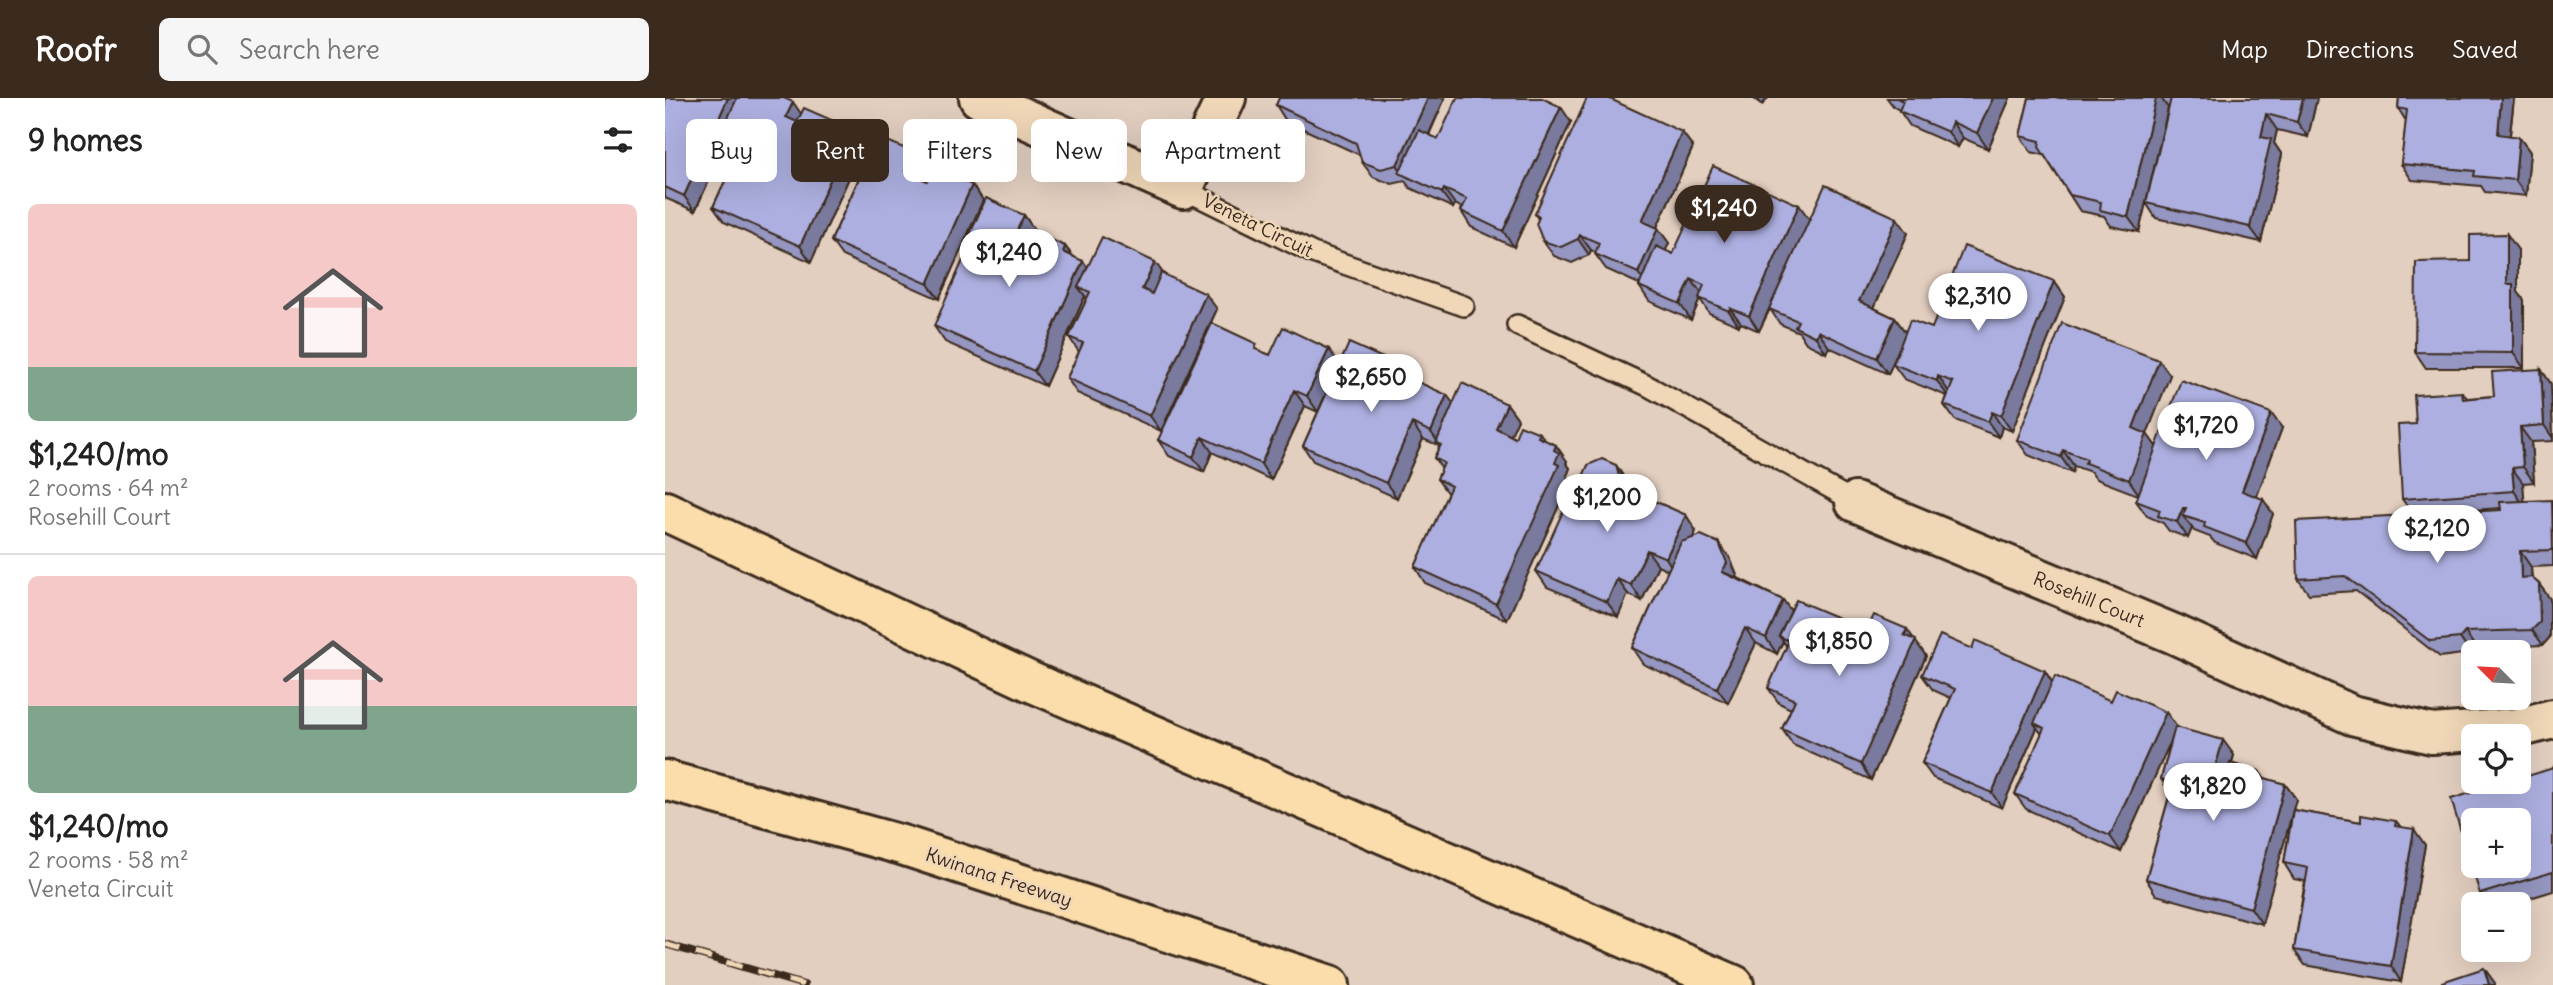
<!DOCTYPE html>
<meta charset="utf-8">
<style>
body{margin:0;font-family:Delius,sans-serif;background:#f6f6f6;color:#222;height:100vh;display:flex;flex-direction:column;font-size:26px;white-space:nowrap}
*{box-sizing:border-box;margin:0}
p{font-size:23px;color:#767676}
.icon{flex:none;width:38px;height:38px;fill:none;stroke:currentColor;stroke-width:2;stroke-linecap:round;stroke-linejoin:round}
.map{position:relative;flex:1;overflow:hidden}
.panel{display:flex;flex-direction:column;background:#fff;width:665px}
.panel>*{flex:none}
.banner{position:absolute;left:21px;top:21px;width:665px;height:63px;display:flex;gap:14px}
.needle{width:46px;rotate:294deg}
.tools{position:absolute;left:1796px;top:542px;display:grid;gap:14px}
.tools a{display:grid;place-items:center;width:70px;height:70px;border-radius:10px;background:#fff;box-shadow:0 7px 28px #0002;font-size:35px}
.price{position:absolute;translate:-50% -60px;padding:0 16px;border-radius:24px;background:#fff;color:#222;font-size:23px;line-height:46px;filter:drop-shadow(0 2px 4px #0008)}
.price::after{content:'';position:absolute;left:50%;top:42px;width:21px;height:16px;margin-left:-10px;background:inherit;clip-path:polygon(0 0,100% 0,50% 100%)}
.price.active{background:#3b2a1e;color:#fff}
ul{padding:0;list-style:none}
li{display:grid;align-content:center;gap:14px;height:371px;padding:0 28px}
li+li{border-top:2px solid #e0e0e0}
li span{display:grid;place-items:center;height:217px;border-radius:10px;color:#555}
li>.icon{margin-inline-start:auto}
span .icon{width:126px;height:126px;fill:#fffc;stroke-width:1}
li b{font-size:30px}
h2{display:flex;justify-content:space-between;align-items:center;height:84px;padding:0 28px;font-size:30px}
.tag{padding:0 24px;border-radius:10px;background:#fff;box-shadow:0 7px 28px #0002;font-size:24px;line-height:63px}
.tag.active{background:#3b2a1e;color:#fff}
header{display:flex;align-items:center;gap:42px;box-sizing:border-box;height:98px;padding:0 35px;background:#3b2a1e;color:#fff}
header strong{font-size:33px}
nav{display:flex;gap:38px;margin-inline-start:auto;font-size:24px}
.search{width:490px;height:63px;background:#f6f6f6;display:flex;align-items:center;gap:18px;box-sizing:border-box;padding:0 24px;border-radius:10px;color:#767676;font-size:26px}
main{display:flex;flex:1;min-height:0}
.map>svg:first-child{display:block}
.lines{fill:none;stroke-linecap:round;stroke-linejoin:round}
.service-casing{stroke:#3b2a1e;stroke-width:24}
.minor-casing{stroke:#3b2a1e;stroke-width:44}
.motorway-casing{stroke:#3b2a1e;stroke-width:44}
.service{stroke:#f0d7b8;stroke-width:19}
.minor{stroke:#f0d7b8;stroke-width:38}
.motorway{stroke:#faddab;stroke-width:38}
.rail-casing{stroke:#3b2a1e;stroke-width:8}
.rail{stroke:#f0d7b8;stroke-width:5;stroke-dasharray:16;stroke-linecap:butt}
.wall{fill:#9596c1;stroke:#3b2a1e;stroke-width:2}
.shaded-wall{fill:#797a9d;stroke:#3b2a1e;stroke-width:2}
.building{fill:#adafe0;stroke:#3b2a1e;stroke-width:2;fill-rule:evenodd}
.labels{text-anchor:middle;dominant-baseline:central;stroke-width:5;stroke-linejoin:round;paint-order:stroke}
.street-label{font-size:19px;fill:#3b2a1e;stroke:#f0d7b8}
</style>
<header>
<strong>Roofr</strong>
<div class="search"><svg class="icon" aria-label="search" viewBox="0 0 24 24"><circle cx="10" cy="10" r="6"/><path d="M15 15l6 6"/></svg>Search here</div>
<nav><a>Map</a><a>Directions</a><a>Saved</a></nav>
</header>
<main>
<section class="panel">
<h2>9 homes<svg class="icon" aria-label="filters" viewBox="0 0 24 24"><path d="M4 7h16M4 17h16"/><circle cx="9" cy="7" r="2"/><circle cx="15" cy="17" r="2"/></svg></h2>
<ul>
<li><span style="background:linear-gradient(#f6c9c9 75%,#7fa58c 0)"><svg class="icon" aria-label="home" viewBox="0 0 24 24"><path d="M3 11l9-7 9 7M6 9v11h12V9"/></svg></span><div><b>$1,240/mo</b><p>2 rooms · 64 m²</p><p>Rosehill Court</p></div></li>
<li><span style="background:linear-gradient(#f6c9c9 60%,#7fa58c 0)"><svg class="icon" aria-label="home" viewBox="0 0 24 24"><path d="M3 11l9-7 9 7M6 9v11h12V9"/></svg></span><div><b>$1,240/mo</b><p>2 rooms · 58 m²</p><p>Veneta Circuit</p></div></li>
</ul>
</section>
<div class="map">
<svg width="1888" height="887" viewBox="0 0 1888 887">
<rect width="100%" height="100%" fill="#e3cfc0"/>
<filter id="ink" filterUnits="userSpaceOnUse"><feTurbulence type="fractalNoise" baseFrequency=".0143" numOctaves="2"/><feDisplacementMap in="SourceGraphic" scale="14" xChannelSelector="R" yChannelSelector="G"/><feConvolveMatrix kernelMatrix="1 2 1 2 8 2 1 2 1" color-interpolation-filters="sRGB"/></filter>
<g filter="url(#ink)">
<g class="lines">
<defs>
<path id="service" d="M518,91l130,64 151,53
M852,227l131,61 207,116"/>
<path id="minor" d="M314,0l204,91 43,-91
M1190,404l319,132 178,81 80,19 85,-6 36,-9"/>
<path id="motorway" d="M0,413l366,171 703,303
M0,682l237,65 428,140"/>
</defs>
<use href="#service" class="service-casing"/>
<use href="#minor" class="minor-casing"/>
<use href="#motorway" class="motorway-casing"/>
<use href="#service" class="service"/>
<use href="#minor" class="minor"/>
<use href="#motorway" class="motorway"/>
<defs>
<path id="rail" d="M0,846l139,41"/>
</defs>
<use href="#rail" class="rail-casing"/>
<use href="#rail" class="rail"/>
</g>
<path class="wall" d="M0,0l136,16 35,8 5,7 21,20 -51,113 -87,-40 -11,-15 26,-56 -7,-3 -5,-7 -32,70 -30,-13z
M780,0l-16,37 9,4 133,-17 -57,125 -43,-20 -10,-16 1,-3 -7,-4 -2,4 -43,-20 -5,-7 -13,3 -19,-7 -11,-15 -2,-7 -74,-34 -10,-16z
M1088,0h15l-6,7z
M1222,0h123l-22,51 -25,-11 -5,9 -48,-21 -11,-16 -5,-3z
M1364,0h288l-9,39 -31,-7 -3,13 8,12 -21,87 -105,-24 -10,-15 -7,29 -28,-6 -7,-10 -24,-5 -36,-56 -13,-3 -11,-16z
M1734,0h115l-4,38 9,1 11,15 -4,44 -41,-4 -4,-6 -69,-6 -11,-16 5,-43 -8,-13z
M1017,34l11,15 -36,80 12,16 -4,8 8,3 126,-49 10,15 99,13 -34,75 21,10 10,14 27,-4 122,-47 11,16 -53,134 -10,-4 -3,10 -44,-17 -11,-15 3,-9 -43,-17 -11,-15 5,-13 -10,23 -59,-27 -3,6 -20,-10 -7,-11 -19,-8 -10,-15 -11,22 -18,-8 -2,3 -30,-13 -9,-14 -9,21 -42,-19 -10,-15v-2l-33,-15 -11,-15v-2l-4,-2 -2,5 -17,8 -18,-7 -11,-15 -5,-22 -3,-5z
M258,70l-4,10 8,3 45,4 11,15 -44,99 -97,-43 -11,-15 28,-63 -4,-7z
M359,117l11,16 -1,1 31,14 8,10 14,12 77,6 53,35 -56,122 -84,-38 -10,-15 12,-26 -10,-15 18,-38 -2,-3 -40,90 -100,-44 -11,-16 43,-70 3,-7 -10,-15z
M1853,152v42l6,8v68h-98l-11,-16 55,-91z
M597,254l8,3 122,16 61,33h54l11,15 -8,16 5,3 25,-5 5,7 22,21 -1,2 4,5 -3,8 3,5 -63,139 -82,-37 -10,-16 33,-73 -11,-15 5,-10 -8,-11 5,-11 -1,-2 -15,-6 -26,59 -84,-37 -10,-15 15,-34 -13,-6 -34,74 -59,-28 -8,20 -35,-16 -11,-16z
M1876,271l10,15 2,57 -22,1 3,40 -11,1 1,18h29v65l-22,1 1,11 7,6 11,15v38l-7,8 -67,3 -6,5 -30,4 -84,-66 -47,3 -11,-15 203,-69v-2l-88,6 -11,-15 14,-75 46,-32 5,6 27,-2z
M1505,277l-23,59 9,13 126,-19 -25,68 16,18 -16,45 -42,-16 -5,-6 -16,-6 -2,-3 -4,10 -19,-7 -6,-8 -16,-7 -11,-15 2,-6 -42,-16 -5,-7 -17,-6 -2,7 -44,-18 -11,-15z
M951,367l10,16 3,9 57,25 10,16 -3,7 37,20 8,20 45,22 8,11 76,19 47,10 12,16 -55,124 -78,-35 -11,-16 9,-20 -12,-6 -11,-15 19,-41 -4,-6 -6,13 -21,-11 -28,60 -85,-39 -11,-16 36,-78 -10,-5 -16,36 -14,-7 -10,23 -71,-30 -11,-16 42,-83z
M1307,551l73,22 7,11 59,19 66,26 57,28 -2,9 27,7 5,7 21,6 11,15 -3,11 68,12 35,-1 5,6 24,18 -24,137 -96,-17 -11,-15 11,-69 -11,-2 -10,-16 8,-52 -30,113 -106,-29 -10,-16 24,-86 -9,-14 11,-41 -51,114 -95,-43 -11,-15 27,-60 -5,-6 -35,80 -69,-30 -11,-15 29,-65 -18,-8 -11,-15z
M1888,670v123l-46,14h-20l-7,-11z"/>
<path class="shaded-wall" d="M63,0h18l-25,35 6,8 -32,70 -11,-15z
M763,0h17l-36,80 -4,-3 -8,-10z
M1092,0h11l-6,7z
M1328,0h17l-22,51 -11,-16z
M1491,0h5l7,10 -29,124 -11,-15z
M1638,0h14l-9,39 -11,-15z
M1836,0h13l-6,52 -10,-16z
M128,4l11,16 -7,15 -11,-16z
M896,9l10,15 -57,125 -11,-16z
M1601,16l11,16 -3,13 8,12 -21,87 -11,-15 11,-90z
M1287,24l11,16 -5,9 -10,-15z
M1017,34l11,15 -40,89 -11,-15z
M186,36l11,15 -51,113 -11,-16z
M1854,39l11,15 -4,44 -11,-16z
M248,54l10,16 -8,18 -10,-15z
M307,87l11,15 -44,99 -11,-15z
M779,91l11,15 -2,4 -11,-15z
M1134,107l11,15 -51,111 -10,-15z
M359,117l11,16 -11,24 -11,-16z
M1232,120l11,15 -38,83 -11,-15z
M993,130l11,15 -20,45 -11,-15z
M1842,136l11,16v42l6,8v68l-11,-15 -6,-69z
M915,137l11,15 -2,5 -11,-16z
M400,148l11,16 -13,-10z
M418,163l11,15 -16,11 7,9 -40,90 -11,-15z
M490,164l11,15 -13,27 -11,-15z
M1026,181l11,15 -3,4 1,1 -9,21 -11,-16z
M1389,183l11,16 -53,134 -11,-15z
M541,196l11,15 -56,122 -11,-15z
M1065,210l11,15 -2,3 -10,-15z
M1230,220l11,15 -18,41 -11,-16z
M1153,233l11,16 -3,6 -10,-16z
M664,251l10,15 -21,48 -11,-16z
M718,260l11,15 -14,-8z
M1494,262l11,15 -23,59 11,15 -18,47 -11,-16 4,-52z
M1876,271l10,15 2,54 -9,-13z
M1273,278l11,16 -1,4 -11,-15z
M629,292l11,16 -34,74 -10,-16z
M782,297l11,15 -19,34 -8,-12z
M842,306l11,15 -11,25 -11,-16z
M1327,314l10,15 -3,10 -11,-15z
M1606,315l11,15 -29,78 -11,-15z
M747,325l11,16 -26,59 -11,-15z
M1855,329l11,15 3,40 -11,-15z
M537,339l10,15 -8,20 -11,-15z
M891,347l11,16 -1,2 4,5 -3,8 3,5 -63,139 -11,-16 59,-141 -1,-13z
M1398,352l11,16 -2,7 -11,-16z
M951,367l10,16 5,14 -13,-10z
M1847,370l11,15 2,24 -11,-16z
M1598,401l10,15 -16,45 -11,-16z
M1518,410l7,10 -7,-2 9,12 -4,10 -11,-16z
M1021,417l10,16 -20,43 -10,-16z
M1054,445l11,15 8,20 -16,-6z
M982,452l11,15 -16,36 -11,-16z
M1855,453l11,16 1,26 -11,-15z
M952,481l11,15 -10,23 -11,-15z
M1874,486l11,15v38l-7,8 -11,-15z
M1118,502l11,15 -15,21 4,5 -6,13 -11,-16z
M1080,530l11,15 -28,60 -11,-15z
M1242,531l19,27 -55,124 -10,-16z
M1800,534l11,16 -6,5 -10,-15z
M1380,573l10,16 -21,36 3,5 -35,80 -10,-15z
M1501,614l11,15 -56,125 -11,-16z
M1558,642l11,15 -10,35 -11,-15z
M1620,686l11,15 -34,125 -11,-16z
M1749,731l11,16 -24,137 -10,-16z
M1819,870l11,15v2h-6z"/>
<path class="building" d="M0,0h63l-44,98 -19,-9z
M72,0h47l9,4 -7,15 11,5 7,-14 32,14 -2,4 17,8 -51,112 -87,-39 30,-64 -22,-10z
M614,0h149l-31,67 -16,4 -19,-7 -6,-19 -80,-38z
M792,0h85l19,9 -58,124 -42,-20 6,-12 -23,-10 -2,4 -43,-20 20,-43 19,9z
M922,0h21l74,34 -40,89 16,7 -20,45 -43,-19 4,-11 -19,-8 -2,4 -17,8 -18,-6 -7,-17 3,-7 -4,-3z
M1232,0h96l-16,35 -25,-11 -4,10 -49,-21 4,-10z
M1364,0h127l-28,119 -28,-7 1,-8 -31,-7 -31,-48 1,-6 -20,-5z
M1506,0h132l-6,24 -31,-8 -5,23 10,2 -21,88 -104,-24z
M1734,0h102l-3,36 21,3 -4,43 -41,-4 1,-5 -74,-7 6,-54 -9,-2z
M206,36l42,18 -8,19 22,10 6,-13 39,17 -44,99 -97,-43 30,-67 -6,-3z
M1048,68l86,39 -50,111 -19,-8 -1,3 -30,-13 5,-13 -13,-6 -11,25 -41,-18 17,-40 17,8z
M1160,87l72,33 -38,83 36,17 -18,40 -59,-27 -2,6 -21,-10 3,-6 -29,-12z
M321,100l38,17 -11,24 13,6 7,-13 32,14 -2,6 20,9 -49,110 -100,-45 33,-75 10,5 7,-15 -14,-7z
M1842,136v50h6v69l-98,-1 1,-90 54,-1v-26z
M437,139l53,25 -13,27 10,5 9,-21 45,21 -56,122 -83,-38 16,-35 -14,-6 21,-45 -12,-5z
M1299,148l90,35 -53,135 -9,-4 -4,10 -44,-17 9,-23 -15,-6 -1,5 -44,-17 17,-44 22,8z
M547,225l45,21 -2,5 15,6 13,-28 46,22 -22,47 -13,-6 -33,74 -59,-27 -9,20 -35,-17z
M1397,225l97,37 -26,68 14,6 -18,46 -44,-17 2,-4 -24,-9 -2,7 -44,-17z
M684,245l34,15 -3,7 67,30 -16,37 -19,-9 -26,60 -83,-37z
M1876,271l3,56 -24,2 3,40 -11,1 2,23 -112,8 -4,-74 18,-1 -2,-29 48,-3 1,7 31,-3 -2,-24z
M1516,282l90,33 -29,78 21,8 -17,44 -42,-16 1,-4 -22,-7 3,-8h-3l-6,14 -19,-6 2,-6 -24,-9z
M797,285l45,21 -11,24 19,10 5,-13 20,8 -2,4 18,8 -2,5 5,3 -4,10 4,2 -63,139 -81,-37 36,-81 -14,-7 7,-16 -10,-5 7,-13 -5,-2z
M937,361l14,6 4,15 -2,5 68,30 -20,43 -19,-8 -16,35 -14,-6 -10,23 -71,-31 38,-84 4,1 10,-23z
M1887,402l1,50 -33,1 1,27 10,-1 8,7 1,38 -8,8 -67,2 -5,6 -30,3 -85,-65 -47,3 -2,-58 205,-11 -1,-8z
M1036,437l18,8 8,20 -5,9 61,28 -17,38 -21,-10 -28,60 -85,-40 49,-106z
M1131,502l71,30 7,-15 33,14 -3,6 12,5 -55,124 -79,-35 13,-29 -27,-12 21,-47 -10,-5z
M1275,537l32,14 3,-9 70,31 -53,122 -70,-30 33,-74 -33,-14z
M1390,578l56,25 5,-11 50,22 -56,124 -95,-42 29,-66 -10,-5z
M1510,629l48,13 -10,35 14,3 3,-15 29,8 -1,5 27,8 -34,124 -105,-29 27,-96 -12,-4z
M1888,670v104l-73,22 -29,-95 56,-17h11v-3zM1808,723h45v45h-45z
M1628,712l68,12v-7l35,6 -1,5 19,3 -23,137 -97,-16 14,-82 -24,-5z
M1819,870l5,17h-46l-1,-3z"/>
</g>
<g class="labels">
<g class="street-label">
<text transform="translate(593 127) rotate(26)">Veneta Circuit</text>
<text transform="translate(1424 501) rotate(22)">Rosehill Court</text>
<text transform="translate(334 779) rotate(18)">Kwinana Freeway</text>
</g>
</g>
</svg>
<div class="tools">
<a><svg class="needle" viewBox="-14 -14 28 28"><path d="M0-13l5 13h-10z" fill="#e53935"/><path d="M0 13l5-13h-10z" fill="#767676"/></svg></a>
<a><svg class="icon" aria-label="locate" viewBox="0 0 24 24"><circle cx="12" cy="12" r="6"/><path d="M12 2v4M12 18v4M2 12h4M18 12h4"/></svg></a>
<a>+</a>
<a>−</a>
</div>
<b class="price active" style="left:1059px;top:147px">$1,240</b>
<b class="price" style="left:344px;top:191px">$1,240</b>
<b class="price" style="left:1313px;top:235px">$2,310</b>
<b class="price" style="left:706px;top:316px">$2,650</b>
<b class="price" style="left:1541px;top:364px">$1,720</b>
<b class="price" style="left:942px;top:436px">$1,200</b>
<b class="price" style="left:1772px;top:467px">$2,120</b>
<b class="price" style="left:1174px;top:580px">$1,850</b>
<b class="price" style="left:1548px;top:725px">$1,820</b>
<div class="banner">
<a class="tag">Buy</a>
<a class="tag active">Rent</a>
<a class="tag">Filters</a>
<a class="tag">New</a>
<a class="tag">Apartment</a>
</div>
</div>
</main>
